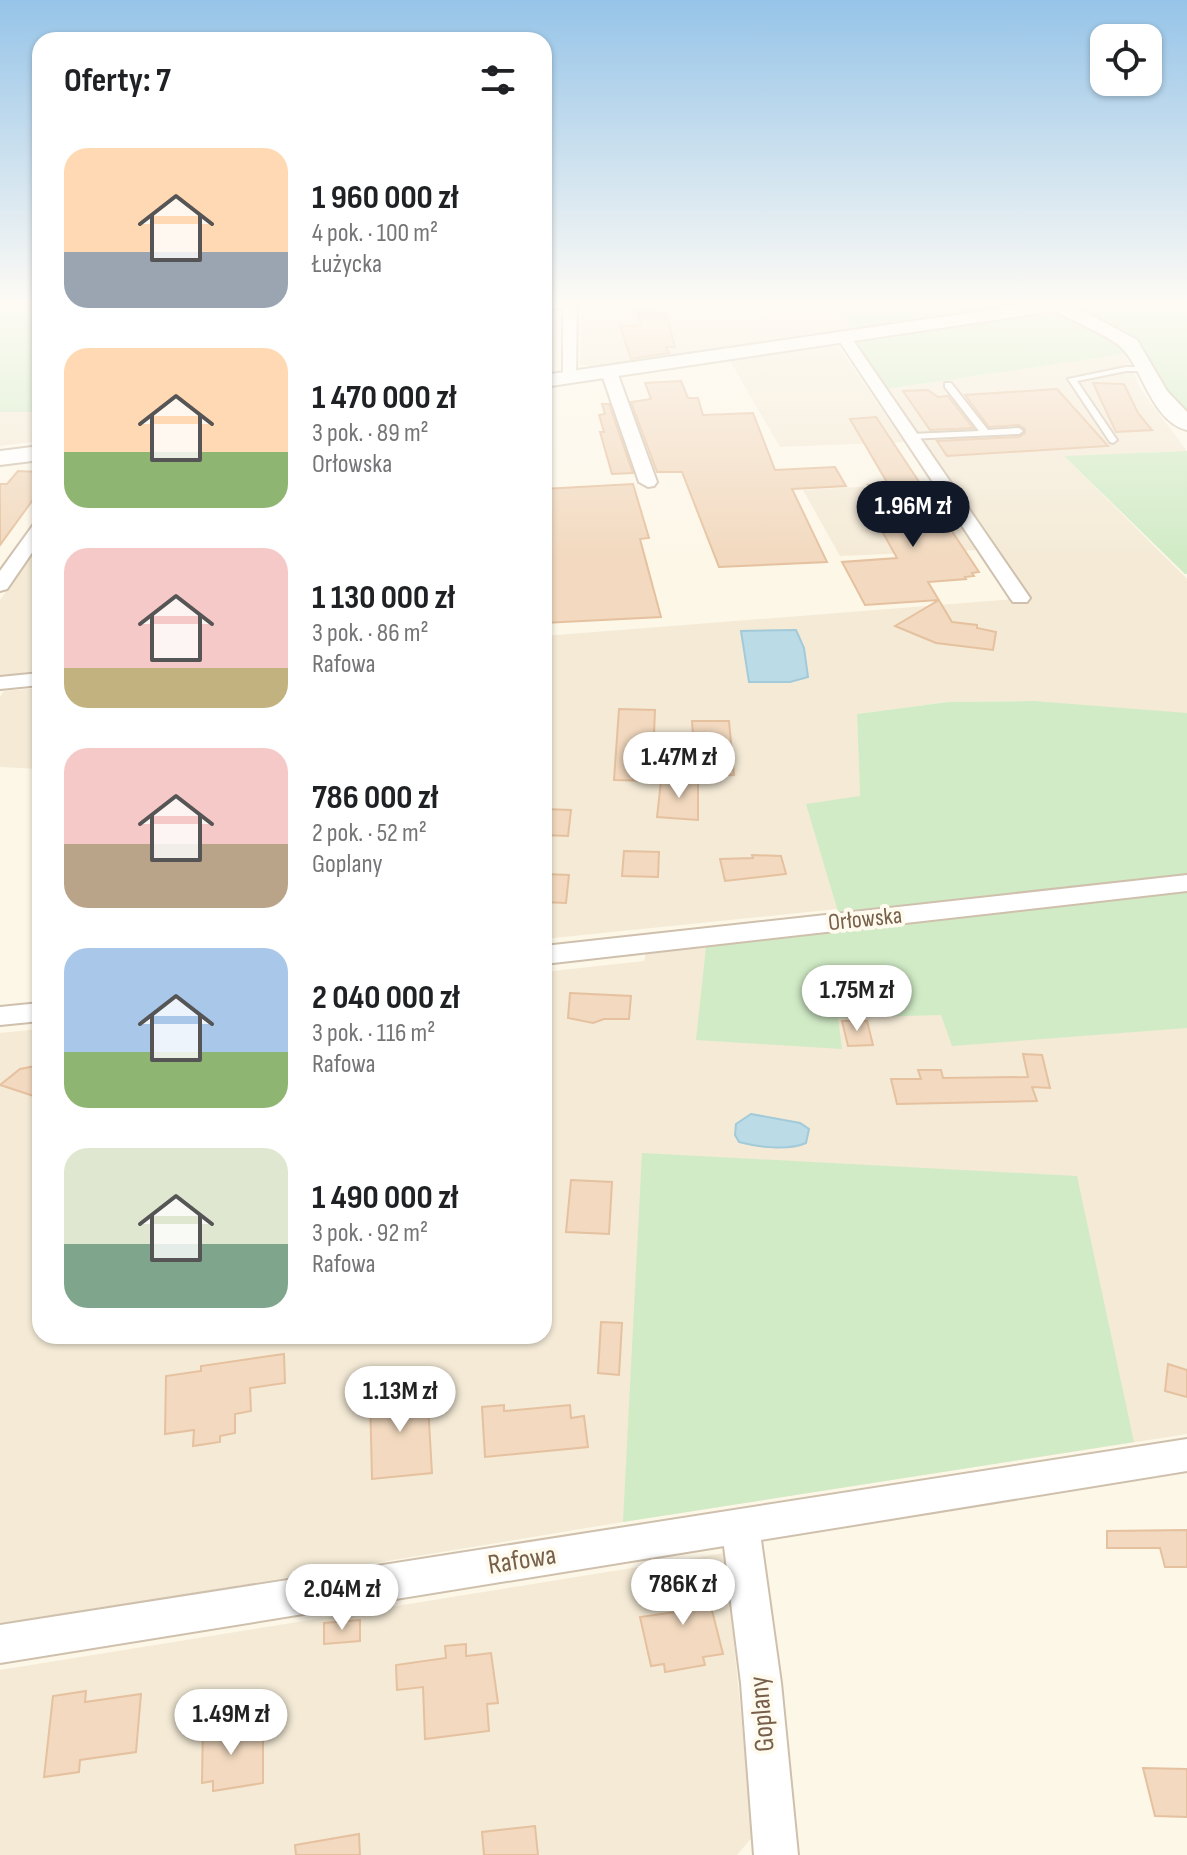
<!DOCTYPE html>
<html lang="pl">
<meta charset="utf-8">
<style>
body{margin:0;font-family:"Sofia Sans Condensed",sans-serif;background:#f6f6f6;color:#202124;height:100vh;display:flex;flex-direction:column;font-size:30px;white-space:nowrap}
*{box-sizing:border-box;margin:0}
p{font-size:26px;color:#757577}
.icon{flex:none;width:44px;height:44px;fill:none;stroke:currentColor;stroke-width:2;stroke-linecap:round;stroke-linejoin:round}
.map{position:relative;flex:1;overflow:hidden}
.drawer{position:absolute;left:32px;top:32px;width:520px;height:1312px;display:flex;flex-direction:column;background:#fff;border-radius:24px;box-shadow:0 2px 6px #0004}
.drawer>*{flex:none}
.tools{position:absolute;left:1090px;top:24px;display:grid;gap:16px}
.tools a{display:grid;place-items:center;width:72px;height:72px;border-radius:16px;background:#fff;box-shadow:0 2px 6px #0004;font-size:40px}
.price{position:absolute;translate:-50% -68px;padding:0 18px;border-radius:28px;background:#fff;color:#222;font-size:26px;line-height:52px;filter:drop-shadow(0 2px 4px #0008)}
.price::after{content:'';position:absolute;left:50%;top:48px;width:24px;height:18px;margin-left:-12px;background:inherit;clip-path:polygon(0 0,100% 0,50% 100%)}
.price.selected{background:#111827;color:#fff}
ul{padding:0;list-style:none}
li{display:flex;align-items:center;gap:24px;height:200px;padding:0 32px}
li span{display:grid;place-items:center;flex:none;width:224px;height:160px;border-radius:24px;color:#555}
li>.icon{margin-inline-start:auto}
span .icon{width:96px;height:96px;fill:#fffc;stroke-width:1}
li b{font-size:34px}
h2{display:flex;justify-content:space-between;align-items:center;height:96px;padding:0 32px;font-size:34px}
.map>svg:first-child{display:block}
.residential{fill:#f4ead6}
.green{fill:#d1ebc6}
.water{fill:#bbdce7;stroke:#a2cad9;stroke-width:2}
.building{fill:#f2d9bf;stroke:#e5c19f;stroke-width:2}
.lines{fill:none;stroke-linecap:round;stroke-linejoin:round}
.service-casing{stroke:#cfc0ad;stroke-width:4}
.minor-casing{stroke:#cfc0ad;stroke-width:4}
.tertiary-casing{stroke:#cfc0ad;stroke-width:4}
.service{fill:#fff;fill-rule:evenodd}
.minor{fill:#fff;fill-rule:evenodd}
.tertiary{fill:#fff;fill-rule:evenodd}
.labels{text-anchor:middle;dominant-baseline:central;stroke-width:8;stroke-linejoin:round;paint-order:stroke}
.street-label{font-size:24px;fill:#77604b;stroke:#fffaee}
.near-street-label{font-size:28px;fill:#77604b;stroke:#fffaee}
</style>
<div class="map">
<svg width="1187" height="1855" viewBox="0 0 1187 1855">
<rect width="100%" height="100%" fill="#fdf7e8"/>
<path class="residential" d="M582,301h260l8,29 -252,38 -18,-4z
M544,307h15l-5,68 -10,1z
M835,342l69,100 -124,5 -51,-88z
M1125,354l16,36 46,61 -122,6 122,122v205l-154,-83 -85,1 -91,12 3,83 -53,8 30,104 -293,30v-303l484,-38 -141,-209z
M0,412h40v29l-40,5z
M932,483l45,67 -137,6 -37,-66z
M40,543v130l-40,3v-76z
M40,688v81l-40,-2v-70l4,-6z
M1187,892v542l-564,88 -623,103v-592l40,-4v307h504v-364l100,-11 2,-7 197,-24z
M725,1553l28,283 -16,19h-737v-185z"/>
<path class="green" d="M0,301h40v111h-40z
M842,301h204l1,2 -197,27z
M1060,301h127v114l-24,-23 -21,-42z
M1051,311c27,6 56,22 74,43l-238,35 -32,-50z
M1187,451v123h-2l-121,-118z
M1033,701l154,12v315l-235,18 -11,-31 -103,3 4,31 -146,-9 10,-93 137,-18 -37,-125 54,-8 -3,-82 91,-12z
M642,1153l435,23 57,266 -511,80z"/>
<path class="water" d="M796,630l8,18 4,29 -18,5h-41l-8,-51z
M751,1114l49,9 9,6 -3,14c-18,8 -48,4 -67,-1l-4,-7 1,-11z"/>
<path class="building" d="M637,312l29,1 9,34h-9l3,6 -38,6 -11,-33 21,-1z
M681,381l7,17h10l5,17 50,-2 22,57 60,-3 11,19 -54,3 35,73 -108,5 -37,-95h-25l-26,-70 20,-3 -6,-16z
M1093,383l31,1 14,29 14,17 -36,2z
M1057,389l51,57 -161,10 -10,-15 82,-4 6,-4v-4l-6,-4 -30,2 -24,-32z
M928,390l10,7 10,-1 25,32 -43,2 -27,-39z
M602,404h7l24,69 -21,1 -12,-42h4l-5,-17 6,-1z
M876,417l103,155 -7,1 2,3 -9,1 1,2 -38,3 24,40 25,3v3l19,4 -3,18 -57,-7 -41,-17 44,-26 -74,5 -23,-43 55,-4 -20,-36 14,-1 -23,-36 20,-1 -38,-65z
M18,471l22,1v18l-40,55v-61h7z
M633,484l16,54 -9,1 21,78 -117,6v-79h6l-6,-55z
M619,709l36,1 -3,71 -38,-1z
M692,721h37l5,54 -38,1z
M661,781l37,1v38l-41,-3z
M544,809l27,1 -3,26 -24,-1z
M624,851l35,1 -1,25 -36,-1z
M752,855l29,1 5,18 -61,7 -5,-22 33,-1z
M544,874l25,1 -3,28 -22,-1z
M570,993l61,3 -2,23h-25l-11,4 -25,-5z
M842,1021h25l6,24 -25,1z
M1023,1054l19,1 8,33 -18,-1 5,14 -140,3 -6,-25h30l-3,-9h23l2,8 85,-1z
M40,1065v33l-40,-13 20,-16z
M571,1180l41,2 -3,52 -43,-2z
M601,1322l21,1 -3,52 -21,-2z
M284,1354l1,29 -35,5 1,23 -16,3v19l-15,3v6l-27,4 1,-16 -29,4 1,-58 35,-5v-5z
M1168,1364l19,6v27l-22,-6z
M427,1388l5,85 -60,6 -2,-85z
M504,1405v6l66,-6 1,13 13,-2 4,31 -103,10 -3,-50z
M1187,1530v37h-22l-5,-19h-53v-17z
M702,1571l21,83 -20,3 2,8 -40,7 -1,-8 -13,2 -11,-49 36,-5 -6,-35z
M360,1620v21l-36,3v-21z
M466,1644v12l25,-3 7,50 -11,1 2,27 -64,8 -2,-52 -26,3 -1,-25 50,-7 -1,-12z
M86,1691l-1,11 56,-8 -5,58 -56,8 -1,12 -35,5 9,-81z
M224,1716v22l39,-6v51l-50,8v-10l-11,2 1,-64z
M1143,1768l44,1v48l-32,-1z
M535,1826l3,29h-54l-2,-23z
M359,1834l1,21h-64l-1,-10z"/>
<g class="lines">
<defs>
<path id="service" d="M1126,367h19l4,2 -4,2h-19l-49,10 40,59 -4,3 -3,-1 -42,-63z
M945,383h6l37,47 31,-2 4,3 -4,3 -111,5 -1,-2 4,-3 68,-3 -34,-44z"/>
<path id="minor" d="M544,301h33l-1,79 -5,2 -8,-5v-69h-19z
M843,332l5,1 182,265 -3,4h-14l-3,-4 -174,-262z
M609,367l8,5 40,110 -3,4 -6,1 -9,-5 -38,-110z
M40,522v19l-33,48 -7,2v-20l34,-47z
M40,673v12l-40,4v-12z
M1187,875v16l-643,73v-18z
M40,1003v18l-40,4v-18z
M1187,1439v32l-426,69 20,143 17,172h-44l-13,-172 -17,-137 -724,117v-38z"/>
<path id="tertiary" d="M1051,301h14l72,39 30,51 20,21v18c-35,-8 -45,-63 -65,-82 -12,-12 -51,-28 -67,-37l-511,76v-12z
M40,446v14l-40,5v-14z"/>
</defs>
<use href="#service" class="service-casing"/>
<use href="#minor" class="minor-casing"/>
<use href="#tertiary" class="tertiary-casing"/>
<use href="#service" class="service"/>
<use href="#minor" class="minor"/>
<use href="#tertiary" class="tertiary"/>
</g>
<linearGradient id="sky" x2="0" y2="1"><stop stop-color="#96c4e8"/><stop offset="0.54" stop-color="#fefbf5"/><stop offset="1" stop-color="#fefbf5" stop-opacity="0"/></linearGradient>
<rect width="1187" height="560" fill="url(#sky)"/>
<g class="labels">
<g class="street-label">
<text transform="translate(865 919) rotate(-6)">Orłowska</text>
</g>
<g class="near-street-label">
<text transform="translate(522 1560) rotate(-9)">Rafowa</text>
<text transform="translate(762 1714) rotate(-95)">Goplany</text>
</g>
</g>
</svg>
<div class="tools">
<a><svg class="icon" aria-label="locate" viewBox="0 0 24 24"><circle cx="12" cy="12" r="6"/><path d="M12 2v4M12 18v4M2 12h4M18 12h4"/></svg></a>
</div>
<b class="price selected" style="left:913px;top:549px">1.96M zł</b>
<b class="price" style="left:679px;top:800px">1.47M zł</b>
<b class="price" style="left:857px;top:1033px">1.75M zł</b>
<b class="price" style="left:400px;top:1434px">1.13M zł</b>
<b class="price" style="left:683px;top:1627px">786K zł</b>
<b class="price" style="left:342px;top:1632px">2.04M zł</b>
<b class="price" style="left:231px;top:1757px">1.49M zł</b>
<section class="drawer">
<h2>Oferty: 7<svg class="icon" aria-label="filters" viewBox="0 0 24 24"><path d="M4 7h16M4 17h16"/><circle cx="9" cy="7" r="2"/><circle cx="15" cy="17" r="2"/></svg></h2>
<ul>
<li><span style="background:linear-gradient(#ffd9b3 65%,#9aa5b1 0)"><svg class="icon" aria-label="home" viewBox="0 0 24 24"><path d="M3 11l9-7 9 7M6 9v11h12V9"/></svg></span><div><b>1 960 000 zł</b><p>4 pok. · 100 m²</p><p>Łużycka</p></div></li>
<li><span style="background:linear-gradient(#ffd9b3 65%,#8fb573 0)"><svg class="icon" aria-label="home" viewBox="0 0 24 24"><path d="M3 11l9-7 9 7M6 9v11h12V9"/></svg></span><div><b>1 470 000 zł</b><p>3 pok. · 89 m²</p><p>Orłowska</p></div></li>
<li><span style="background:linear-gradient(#f6c9c9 75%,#c2b280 0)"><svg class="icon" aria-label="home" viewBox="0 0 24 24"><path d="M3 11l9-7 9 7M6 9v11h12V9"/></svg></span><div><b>1 130 000 zł</b><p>3 pok. · 86 m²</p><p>Rafowa</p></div></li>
<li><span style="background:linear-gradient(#f6c9c9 60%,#b9a48a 0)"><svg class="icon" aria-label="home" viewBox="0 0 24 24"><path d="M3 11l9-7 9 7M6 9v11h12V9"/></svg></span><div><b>786 000 zł</b><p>2 pok. · 52 m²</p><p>Goplany</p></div></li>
<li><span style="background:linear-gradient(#a9c7e8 65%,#8fb573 0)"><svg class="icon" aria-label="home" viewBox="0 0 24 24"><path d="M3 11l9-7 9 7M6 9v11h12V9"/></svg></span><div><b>2 040 000 zł</b><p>3 pok. · 116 m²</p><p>Rafowa</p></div></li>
<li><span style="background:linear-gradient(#dfe7d0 60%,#7fa58c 0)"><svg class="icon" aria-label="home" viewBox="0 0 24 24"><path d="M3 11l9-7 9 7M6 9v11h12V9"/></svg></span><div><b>1 490 000 zł</b><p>3 pok. · 92 m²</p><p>Rafowa</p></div></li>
</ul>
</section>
</div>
